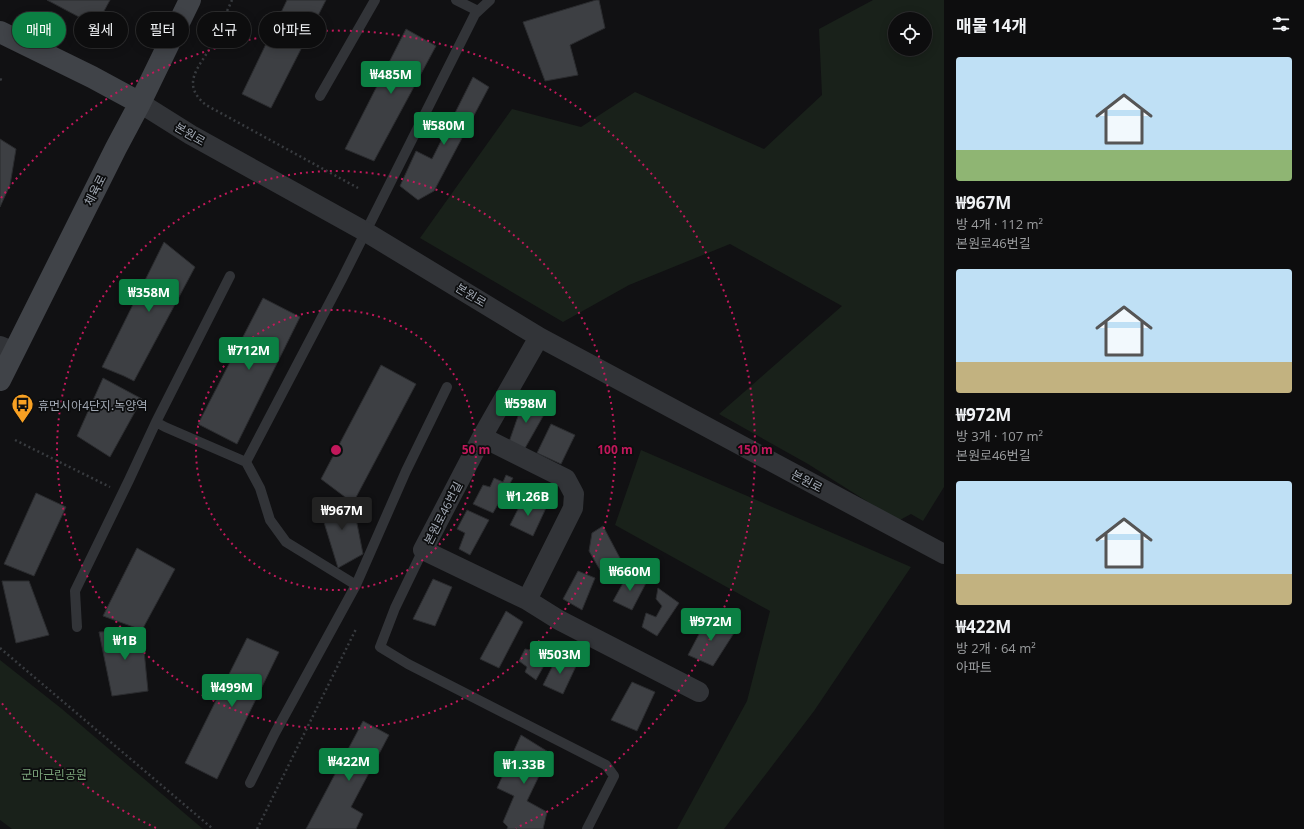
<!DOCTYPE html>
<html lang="ko">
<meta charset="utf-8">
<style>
body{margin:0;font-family:"Open Sans","Noto Sans KR",sans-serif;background:#1b1b1c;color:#f1f3f6;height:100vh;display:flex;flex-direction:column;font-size:15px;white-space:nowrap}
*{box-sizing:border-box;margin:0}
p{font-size:13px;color:#9a9c9e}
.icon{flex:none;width:22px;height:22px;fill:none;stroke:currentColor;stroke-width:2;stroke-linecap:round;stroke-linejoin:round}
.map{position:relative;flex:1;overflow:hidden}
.sheet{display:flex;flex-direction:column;background:#0d0d0e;width:360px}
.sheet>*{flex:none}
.top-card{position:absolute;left:12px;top:12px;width:380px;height:36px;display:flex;gap:8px}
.controls{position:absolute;left:888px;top:12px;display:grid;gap:8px}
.controls a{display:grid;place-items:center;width:44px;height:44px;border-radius:50%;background:#0d0d0e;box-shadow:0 2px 10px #0003,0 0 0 1px #2d2d2e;font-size:20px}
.price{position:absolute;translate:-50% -34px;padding:0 9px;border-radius:4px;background:#0b8043;color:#fff;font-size:13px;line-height:26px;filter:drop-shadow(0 1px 2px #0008)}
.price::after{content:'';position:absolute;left:50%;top:24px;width:12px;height:9px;margin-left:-6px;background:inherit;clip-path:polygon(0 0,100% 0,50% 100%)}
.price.selected{background:#222;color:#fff}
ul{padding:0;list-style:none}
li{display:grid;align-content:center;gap:8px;height:212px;padding:0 12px}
li span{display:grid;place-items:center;height:124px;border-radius:4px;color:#555}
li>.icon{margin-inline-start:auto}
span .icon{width:72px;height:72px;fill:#fffc;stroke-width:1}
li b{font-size:17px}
h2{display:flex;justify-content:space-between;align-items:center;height:48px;padding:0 12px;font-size:17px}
.tag{padding:0 14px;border-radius:18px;background:#0d0d0e;box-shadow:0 2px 10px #0003,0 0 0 1px #2d2d2e;font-size:14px;line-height:36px}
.tag.selected{background:#0b8043;color:#fff}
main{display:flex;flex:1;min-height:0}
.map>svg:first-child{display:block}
.green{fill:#19211a;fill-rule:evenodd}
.building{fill:#3d3f43;stroke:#2b2c2f}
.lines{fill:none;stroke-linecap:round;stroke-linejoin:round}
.path{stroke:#383b3f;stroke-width:2.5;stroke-dasharray:2 3;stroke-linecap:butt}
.lane{stroke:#323438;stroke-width:10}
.street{stroke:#323438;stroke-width:20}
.secondary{stroke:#404348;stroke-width:22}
.ring{fill:none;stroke:#c2185b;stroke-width:2;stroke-dasharray:2 4}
.labels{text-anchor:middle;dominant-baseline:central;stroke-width:3.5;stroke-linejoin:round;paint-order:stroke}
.street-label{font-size:12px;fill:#a2a9b4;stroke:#0c0d0e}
.poi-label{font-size:12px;fill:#a2a9b4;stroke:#0c0d0e;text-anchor:start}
.park-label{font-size:12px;fill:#78a078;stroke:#0c0d0e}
.centre{fill:#c2185b;stroke:#0c0d0e;stroke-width:2}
.ring-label{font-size:12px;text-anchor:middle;font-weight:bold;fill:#c2185b;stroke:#0c0d0e;stroke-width:3.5;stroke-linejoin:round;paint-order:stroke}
</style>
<main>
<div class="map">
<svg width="944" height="829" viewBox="0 0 944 829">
<rect width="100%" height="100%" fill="#111113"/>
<path class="green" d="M873,0h71v487l-21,34 -12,-7 -13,7 -90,-57 -89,-50 123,-108 -112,-62 -101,41 -66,37 -143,-84 92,-129 69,18 54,-35 129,57 58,-54 -3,-66zM895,19h30v30h-30z
M641,450l270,117 -97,144 -90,118h-47l70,-128 23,-90 -155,-86z
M0,660l62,49 141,120h-191l-12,-9z"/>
<path class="building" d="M47,0h63l-14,26z
M287,0h39l-55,108 -29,-14z
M596,0h3l6,28 -35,17 8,30 -33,6 -22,-59z
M406,29l30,17 -62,115 -29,-12z
M473,77l16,10 -55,104 -16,9 -18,-14 16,-35 16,8z
M0,139l16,10 -6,36 -10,22z
M164,242l31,25 -61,114 -10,-5 -22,-9z
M263,298l37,19 -63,127 -39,-20z
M381,365l35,19 -63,119 -32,-24z
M103,378l39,21 -32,58 -33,-21z
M524,399l22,12 -22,39 -15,-8z
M551,424l24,11 -14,29 -24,-11z
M506,475l7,3 -20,35 -20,-9 10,-19 7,2 4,-9 9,4z
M36,493l30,14 -32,69 -30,-12z
M524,497l22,11 -13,28 -23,-11z
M337,501l16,2 10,51 -25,14 -19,-62z
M467,510l22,10 -19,35 -11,-6 6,-16 -8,-4z
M603,526l18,34 -21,10 -11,-19 3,-18z
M137,548l38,21 -33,61 -39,-14z
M578,571l17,7 -13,32 -19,-11z
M628,574l18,9 -14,27 -19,-9z
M433,579l19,8 -17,39 -22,-7z
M2,581h27l20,54 -33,8z
M658,588l21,15 -22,33 -15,-9 4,-14 10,4 6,-11 -6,-7z
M506,611l17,11 -24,46 -19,-9z
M708,617l26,16 -21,33 -25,-11z
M142,630l6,61 -36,5 -13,-64z
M247,638l32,14 -62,127 -32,-16z
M538,642l14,9 -16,29 -11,-8 2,-5 -8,-6 6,-12 9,2z
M558,655l19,9 -14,30 -20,-9z
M632,682l23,10 -18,39 -26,-11z
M363,721l26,14 -38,72 12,7 -7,15h-50z
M521,735l29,18 -23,48 20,11 -4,17h-36l1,-2 -5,-5 11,-26 -17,-8z"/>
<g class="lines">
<path class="path" d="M232,0c-7,16 -15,32 -22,48 -6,11 -18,24 -17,37 1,9 7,15 13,20l152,83
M0,79l4,2
M15,440l95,47
M0,648l213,181
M257,829l99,-200"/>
<path class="lane" d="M456,0l22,11
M320,96l55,-96
M156,422l9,5 81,35 14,26 10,32 16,22 70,43
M246,462l96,-183 133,-265 15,-14
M423,550l-28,58 -15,39 28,17 198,101 8,11 -27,53
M77,627l-2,-36 54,-111 27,-58 74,-146
M250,783l25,-50 81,-148 50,-114 41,-84"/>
<path class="street" d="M140,103l51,32 175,97 173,105 405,217
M539,337l-57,100 -59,113 104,50 32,20 140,72
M0,346l14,6
M482,437l84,42 8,15 -1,14 -46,92"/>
<path class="secondary" d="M0,32l92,45 48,26
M0,380l116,-232 24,-45 50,-103"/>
</g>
<g class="ring">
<circle cx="336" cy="450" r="140"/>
<circle cx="336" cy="450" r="279"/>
<path d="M156 828A419 419 0 0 1 1 702M1 198A419 419 0 1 1 516 828"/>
</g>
<defs>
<symbol id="bus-pin" viewBox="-11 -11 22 30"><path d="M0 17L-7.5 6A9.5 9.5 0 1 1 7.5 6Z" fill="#f9a123" stroke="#0c0d0e"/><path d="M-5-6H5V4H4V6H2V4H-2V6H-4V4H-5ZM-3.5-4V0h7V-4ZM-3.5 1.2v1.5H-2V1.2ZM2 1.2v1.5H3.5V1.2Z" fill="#111"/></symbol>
</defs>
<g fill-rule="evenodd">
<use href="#bus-pin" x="10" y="392" width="25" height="34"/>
</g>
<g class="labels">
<g class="street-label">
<text transform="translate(190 134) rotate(30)">본원로</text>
<text transform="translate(95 190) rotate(-63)">체육로</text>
<text transform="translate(471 295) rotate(31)">본원로</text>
<text transform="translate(807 481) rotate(28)">본원로</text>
<text transform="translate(443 513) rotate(-63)">본원로46번길</text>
</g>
<g class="poi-label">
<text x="38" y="405">휴먼시아4단지.녹양역</text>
</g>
<g class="park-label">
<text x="54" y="774">군마근린공원</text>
</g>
</g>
<circle cx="336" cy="450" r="6" class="centre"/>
<g class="ring-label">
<text x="476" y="454">50 m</text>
<text x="615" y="454">100 m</text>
<text x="755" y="454">150 m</text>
</g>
</svg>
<div class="controls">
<a><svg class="icon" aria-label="locate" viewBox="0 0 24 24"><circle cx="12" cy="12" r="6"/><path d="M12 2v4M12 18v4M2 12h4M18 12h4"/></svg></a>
</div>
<b class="price" style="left:391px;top:95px">₩485M</b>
<b class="price" style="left:444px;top:146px">₩580M</b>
<b class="price" style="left:149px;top:313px">₩358M</b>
<b class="price" style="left:249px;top:371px">₩712M</b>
<b class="price" style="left:526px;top:424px">₩598M</b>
<b class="price" style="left:528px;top:517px">₩1.26B</b>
<b class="price selected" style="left:342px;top:531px">₩967M</b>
<b class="price" style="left:630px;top:592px">₩660M</b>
<b class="price" style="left:711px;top:642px">₩972M</b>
<b class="price" style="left:125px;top:661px">₩1B</b>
<b class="price" style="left:560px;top:675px">₩503M</b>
<b class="price" style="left:232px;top:708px">₩499M</b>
<b class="price" style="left:349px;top:782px">₩422M</b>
<b class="price" style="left:524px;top:785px">₩1.33B</b>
<div class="top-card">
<a class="tag selected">매매</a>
<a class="tag">월세</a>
<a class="tag">필터</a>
<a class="tag">신규</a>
<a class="tag">아파트</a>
</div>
</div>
<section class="sheet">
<h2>매물 14개<svg class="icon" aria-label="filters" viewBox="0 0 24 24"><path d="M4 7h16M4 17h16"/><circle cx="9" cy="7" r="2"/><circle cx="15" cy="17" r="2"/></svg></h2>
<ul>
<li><span style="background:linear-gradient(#bfe0f5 75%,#8fb573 0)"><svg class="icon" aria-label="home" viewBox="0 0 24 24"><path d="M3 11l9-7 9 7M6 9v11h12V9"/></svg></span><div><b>₩967M</b><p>방 4개 · 112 m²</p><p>본원로46번길</p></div></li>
<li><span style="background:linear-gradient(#bfe0f5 75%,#c2b280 0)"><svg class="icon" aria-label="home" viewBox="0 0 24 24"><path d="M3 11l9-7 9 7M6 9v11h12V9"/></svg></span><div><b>₩972M</b><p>방 3개 · 107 m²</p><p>본원로46번길</p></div></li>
<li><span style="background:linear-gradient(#bfe0f5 75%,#c2b280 0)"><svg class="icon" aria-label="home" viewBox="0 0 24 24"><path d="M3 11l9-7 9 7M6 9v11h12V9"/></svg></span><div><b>₩422M</b><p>방 2개 · 64 m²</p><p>아파트</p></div></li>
</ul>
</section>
</main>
